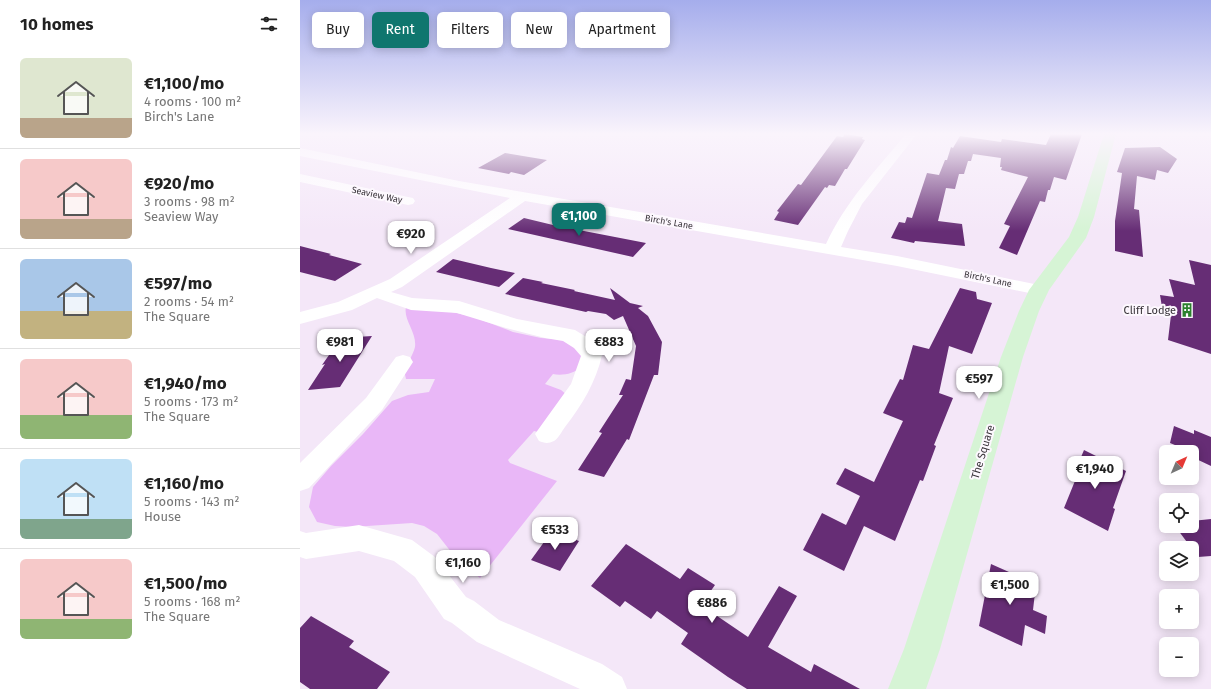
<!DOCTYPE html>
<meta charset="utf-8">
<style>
body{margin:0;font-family:"Fira Sans",sans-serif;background:#f2f2f2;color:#222;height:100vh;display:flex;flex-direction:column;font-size:15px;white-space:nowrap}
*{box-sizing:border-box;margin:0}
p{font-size:13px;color:#767676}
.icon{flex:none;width:22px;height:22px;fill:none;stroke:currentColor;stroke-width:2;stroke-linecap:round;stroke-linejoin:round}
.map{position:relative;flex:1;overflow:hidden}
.drawer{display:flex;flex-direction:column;background:#fff;width:300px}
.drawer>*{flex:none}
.banner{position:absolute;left:12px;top:12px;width:380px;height:36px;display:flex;gap:8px}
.needle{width:26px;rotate:44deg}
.buttons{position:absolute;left:859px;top:445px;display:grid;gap:8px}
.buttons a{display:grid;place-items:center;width:40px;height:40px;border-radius:6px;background:#fff;box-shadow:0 2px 10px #0003;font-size:20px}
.price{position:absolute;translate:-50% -34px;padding:0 9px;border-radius:8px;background:#fff;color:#222;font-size:13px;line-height:26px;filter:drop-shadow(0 1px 2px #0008)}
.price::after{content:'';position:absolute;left:50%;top:24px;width:12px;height:9px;margin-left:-6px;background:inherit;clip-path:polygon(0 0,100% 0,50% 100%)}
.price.active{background:#0f766e;color:#fff}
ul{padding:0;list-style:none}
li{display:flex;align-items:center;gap:12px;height:100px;padding:0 20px}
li+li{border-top:1px solid #e0e0e0}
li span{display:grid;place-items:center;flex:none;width:112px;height:80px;border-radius:6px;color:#555}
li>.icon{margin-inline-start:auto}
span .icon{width:48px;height:48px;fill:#fffc;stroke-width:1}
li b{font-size:17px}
h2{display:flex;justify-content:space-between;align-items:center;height:48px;padding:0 20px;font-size:17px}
.pill{padding:0 14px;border-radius:6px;background:#fff;box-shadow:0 2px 10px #0003;font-size:14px;line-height:36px}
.pill.active{background:#0f766e;color:#fff}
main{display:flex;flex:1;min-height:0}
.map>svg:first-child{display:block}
.green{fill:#e9b7f7}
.building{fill:#662d75}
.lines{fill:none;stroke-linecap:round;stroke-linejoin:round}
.minor{fill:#fff;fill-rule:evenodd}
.secondary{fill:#d6f4d5;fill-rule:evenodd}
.labels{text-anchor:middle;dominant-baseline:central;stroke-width:4;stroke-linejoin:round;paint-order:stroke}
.far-street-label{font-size:9px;fill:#383339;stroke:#fdf8fe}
.poi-label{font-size:11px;fill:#383339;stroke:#fdf8fe;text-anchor:end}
.street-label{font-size:11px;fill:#383339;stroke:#fdf8fe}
</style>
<main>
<section class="drawer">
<h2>10 homes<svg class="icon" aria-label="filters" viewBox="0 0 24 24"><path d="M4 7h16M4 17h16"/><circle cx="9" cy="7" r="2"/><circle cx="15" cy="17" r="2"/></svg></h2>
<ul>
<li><span style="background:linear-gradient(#dfe7d0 75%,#b9a48a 0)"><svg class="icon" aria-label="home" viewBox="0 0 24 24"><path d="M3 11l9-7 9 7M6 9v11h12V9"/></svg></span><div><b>€1,100/mo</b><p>4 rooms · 100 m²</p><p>Birch's Lane</p></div></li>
<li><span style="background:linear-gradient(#f6c9c9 75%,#b9a48a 0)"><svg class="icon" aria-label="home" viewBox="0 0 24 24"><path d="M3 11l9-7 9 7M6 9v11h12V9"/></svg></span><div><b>€920/mo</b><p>3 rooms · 98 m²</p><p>Seaview Way</p></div></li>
<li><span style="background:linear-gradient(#a9c7e8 65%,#c2b280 0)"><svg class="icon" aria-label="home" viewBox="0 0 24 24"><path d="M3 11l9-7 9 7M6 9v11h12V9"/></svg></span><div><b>€597/mo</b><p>2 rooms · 54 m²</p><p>The Square</p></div></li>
<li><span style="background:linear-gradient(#f6c9c9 70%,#8fb573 0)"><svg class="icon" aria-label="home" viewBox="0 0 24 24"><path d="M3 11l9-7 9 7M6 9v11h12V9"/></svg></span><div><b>€1,940/mo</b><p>5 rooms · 173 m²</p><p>The Square</p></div></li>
<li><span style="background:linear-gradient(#bfe0f5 75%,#7fa58c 0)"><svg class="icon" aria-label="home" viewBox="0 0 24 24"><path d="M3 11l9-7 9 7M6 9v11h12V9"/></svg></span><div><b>€1,160/mo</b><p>5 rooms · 143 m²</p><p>House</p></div></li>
<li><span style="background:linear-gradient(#f6c9c9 75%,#8fb573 0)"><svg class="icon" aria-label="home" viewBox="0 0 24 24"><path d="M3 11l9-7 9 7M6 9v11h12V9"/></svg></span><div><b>€1,500/mo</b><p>5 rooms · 168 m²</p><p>The Square</p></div></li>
</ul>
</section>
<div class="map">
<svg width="911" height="689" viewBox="0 0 911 689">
<rect width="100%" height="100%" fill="#f4e7f8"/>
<path class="green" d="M106,307l28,1 40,9 39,15 28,6 25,2 19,14c-2,4 -2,10 -5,13 -5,7 -19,9 -27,7l-8,10 16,6 6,5 -25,38 -8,-2 -26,29 2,3 47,18 -77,97 -21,-16 -22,-28 -13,-8 -12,-3 -60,4 -17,-1 -18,-4 -8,-15 4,-20 18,-21 32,-32 29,-33 16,-6 21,-3 6,-13h-29l-2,-9c4,-8 9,-15 11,-23 2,-15 -12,-27 -9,-40z"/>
<path class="building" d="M545,134l18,3 -1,2 3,1 -18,29h-2l-10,17 -6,-1 -2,3 -2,-1 -27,38 -24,-5 5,-8 -2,-1 21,-27 3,1 36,-49 6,1z
M751,134h31l-16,46 -12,-3 -4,13h-2l-3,12 -5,-1 -23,54 -18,-7 11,-22 -6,-2 24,-47 -27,-7 1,-3h-2l1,-9 -28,-4 -2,7h-3l-4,13h-5l-4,15 -9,-1 -8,33 24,3 3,22 -50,-5 -1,2 -23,-5 8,-16 6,1 2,-6 5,1 15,-45 12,2 6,-15h2l4,-13 2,1 7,-12 41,6 1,-3 44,6z
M860,147l17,12 -9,14 -11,-3 -2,10 -18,-4 -3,33 5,1 4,47 -28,-6v-30l7,-48 -5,-1 8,-24z
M205,153l42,7 -23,15 -13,-3 -2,2 -31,-6z
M224,218l29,7 93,18 -13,14 -125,-28z
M0,246l31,8 -2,1 33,9 -27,17 -35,-9z
M153,259l38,9 24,5 -16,14 -63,-15z
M889,260l22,5v89l-43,-14 3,-25 -8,-2 -3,-18 14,2 -5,-18 26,6z
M223,278l20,4 -2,1 34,7 -1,1 41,9 -5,-12 20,15 13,3 -5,2 10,8 14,26 -4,33h-4l-25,65 -2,-1 -23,38 -26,-7 24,-37 -3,-1 24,-37h-4l7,-16 5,1 5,-34 -13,-30 -9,4 -8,-6 -18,-3 -2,1 -81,-18z
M660,288l16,4 1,7 15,4 -20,51 -23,-8 -10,47 14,5 -19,47 2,1 -13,35 -3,-1 -25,61 -31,-15 -20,45 -41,-21 19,-37 24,12 14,-29 -24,-12 9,-16 29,14 29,-61 -20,-8 17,-34 3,1 10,-35 16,4z
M72,336l-32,51 -32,3 17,-26 -3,1 19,-27z
M874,426l20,8v-4l17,7v29l-19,-9v-5l-22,-9z
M784,450l42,21 -13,37 2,1 -7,22 -44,-23 15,-37 -3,-2z
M911,519v37l-13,1 -23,-31h17v-5z
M252,531l27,10 -19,30 -29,-11z
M326,544l54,35 8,-11 27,17 -14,20 47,32 31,-51 18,10 -29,51 43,25 3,-8 46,25h-113l-19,-12 -47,-33 7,-11 -31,-22 -6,8 -26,-18 -5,6 -29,-21z
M691,564l45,20 -3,26 14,6 -2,18 -20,-9 -3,21 -43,-20z
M11,616l43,25 -5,6 41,25 -13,17h-67l-10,-7v-54z"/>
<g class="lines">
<path class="minor" d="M606,134h11l-55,70 -14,27 -7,16 56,9 142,29 6,1 3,4 -3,4 -6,1 -142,-29 -372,-65 -123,86 -11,5 21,6 47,3 58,18 58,11 13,8 14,17c-6,27 -20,50 -37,72 -3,4 -7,12 -11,14 -6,3 -10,2 -15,0l-4,-7 36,-50 10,-28 -7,-8 -11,-7 -18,-3 -39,-10 -49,-15 -46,-3 -34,-12 -25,12 -52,14v-12l38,-10 52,-23 120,-81 -210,-42v-8l159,33 367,63c19,-42 51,-75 80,-110z
M0,174l108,23 5,1 2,3 -2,3 -5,1 -108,-23z
M103,355l7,2 3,5 -31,48 -73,78 -9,3v-28l66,-65 30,-41z
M59,525l53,15 23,17 31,40 8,4 25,19 103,44 20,13 5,12h-47l-103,-47 -25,-19 -8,-4 -29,-42 -21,-16 -35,-10 -53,8 -6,-2v-26l6,2z"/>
<path class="secondary" d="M804,134h12l-22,83 -8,21 -37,52 -10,21 -16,46 -83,292 -14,40h-38l16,-40 97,-292 18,-46 10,-21 40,-53 9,-20z"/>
</g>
<linearGradient id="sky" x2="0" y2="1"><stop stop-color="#a5adec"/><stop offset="0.58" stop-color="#faf4fc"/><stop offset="1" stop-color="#faf4fc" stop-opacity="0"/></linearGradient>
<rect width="911" height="231" fill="url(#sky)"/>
<defs>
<symbol id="building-bare" viewBox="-9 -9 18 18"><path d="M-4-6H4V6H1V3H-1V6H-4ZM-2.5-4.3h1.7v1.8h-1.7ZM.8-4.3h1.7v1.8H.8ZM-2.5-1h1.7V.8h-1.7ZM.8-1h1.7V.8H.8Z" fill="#2c812e" stroke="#fdf8fe" stroke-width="2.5" paint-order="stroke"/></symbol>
</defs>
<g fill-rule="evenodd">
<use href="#building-bare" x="877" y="300" width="20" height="20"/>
</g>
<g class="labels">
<g class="far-street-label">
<text transform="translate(77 195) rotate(12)">Seaview Way</text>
<text transform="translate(369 222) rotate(10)">Birch's Lane</text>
<text transform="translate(688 279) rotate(12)">Birch's Lane</text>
</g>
<g class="poi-label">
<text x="876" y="310">Cliff Lodge</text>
</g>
<g class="street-label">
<text transform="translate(683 452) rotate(-73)">The Square</text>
</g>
</g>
</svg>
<div class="buttons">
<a><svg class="needle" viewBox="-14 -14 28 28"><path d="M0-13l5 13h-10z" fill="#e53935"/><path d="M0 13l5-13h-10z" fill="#767676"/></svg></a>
<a><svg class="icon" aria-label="locate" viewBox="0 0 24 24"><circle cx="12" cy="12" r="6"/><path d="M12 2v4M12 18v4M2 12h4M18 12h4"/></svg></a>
<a><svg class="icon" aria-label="layers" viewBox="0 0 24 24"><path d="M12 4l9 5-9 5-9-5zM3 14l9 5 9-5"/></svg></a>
<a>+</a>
<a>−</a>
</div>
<b class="price active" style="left:279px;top:237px">€1,100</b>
<b class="price" style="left:111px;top:255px">€920</b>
<b class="price" style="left:40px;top:363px">€981</b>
<b class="price" style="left:309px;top:363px">€883</b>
<b class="price" style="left:679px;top:400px">€597</b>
<b class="price" style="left:795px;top:490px">€1,940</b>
<b class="price" style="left:255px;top:551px">€533</b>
<b class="price" style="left:163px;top:584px">€1,160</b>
<b class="price" style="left:710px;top:606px">€1,500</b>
<b class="price" style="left:412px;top:624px">€886</b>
<div class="banner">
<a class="pill">Buy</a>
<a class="pill active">Rent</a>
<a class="pill">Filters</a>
<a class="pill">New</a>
<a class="pill">Apartment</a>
</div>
</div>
</main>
